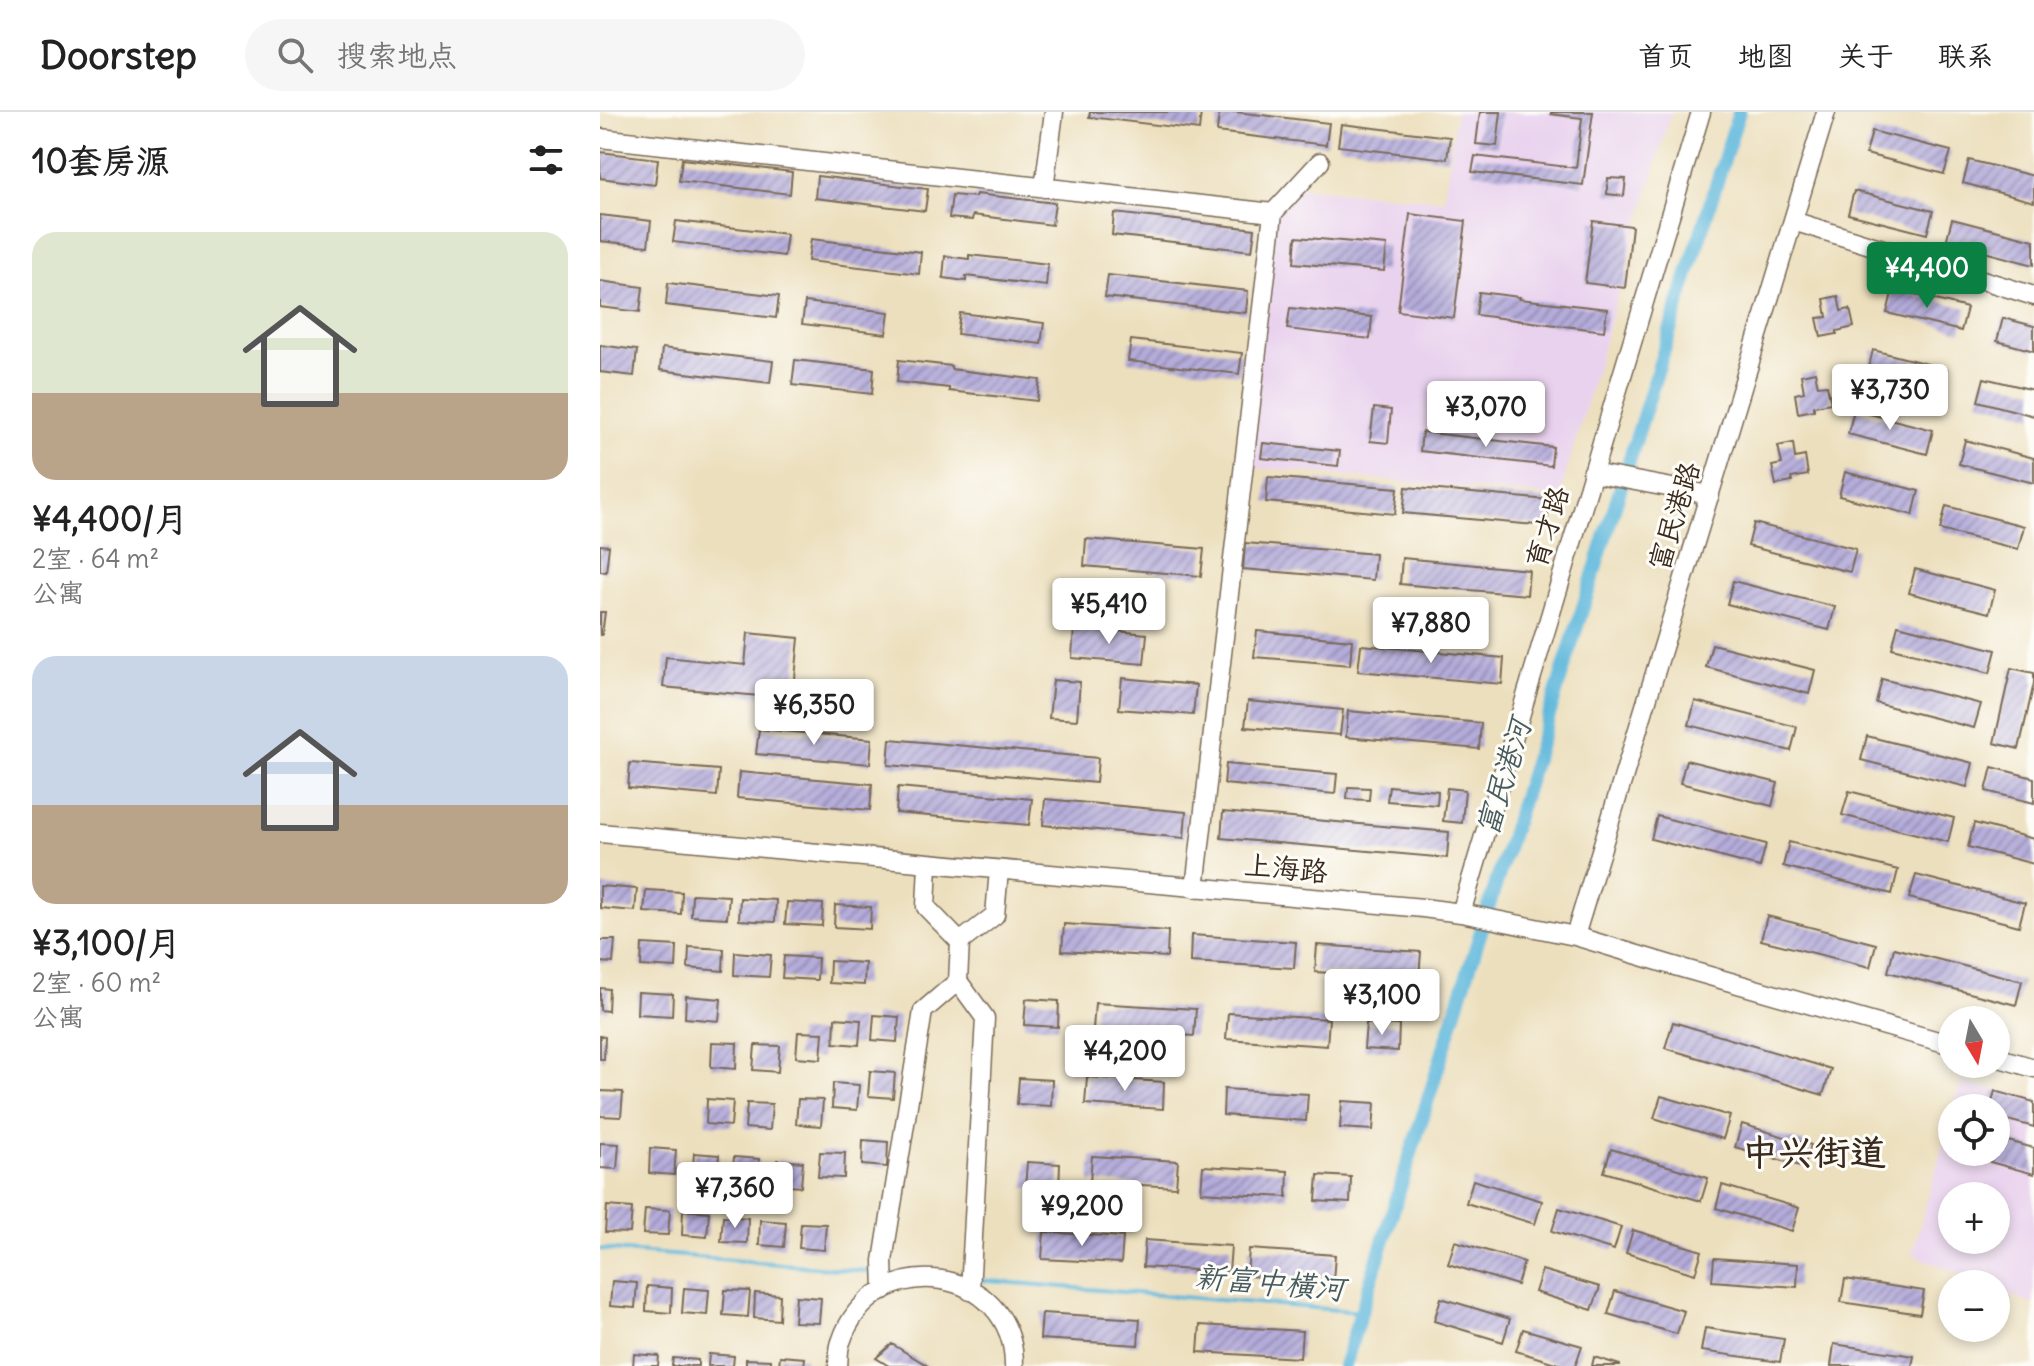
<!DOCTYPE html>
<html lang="zh">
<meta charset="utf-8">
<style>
body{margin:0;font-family:Delius,"LXGW WenKai TC",sans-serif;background:#f6f6f6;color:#222;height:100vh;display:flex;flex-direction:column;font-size:30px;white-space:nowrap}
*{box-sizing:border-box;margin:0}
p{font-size:26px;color:#767676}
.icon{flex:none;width:44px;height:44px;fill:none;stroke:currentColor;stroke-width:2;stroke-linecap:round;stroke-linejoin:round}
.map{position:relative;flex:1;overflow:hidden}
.panel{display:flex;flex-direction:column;background:#fff;width:600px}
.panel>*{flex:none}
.needle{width:52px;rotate:170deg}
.buttons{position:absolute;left:1338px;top:894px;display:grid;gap:16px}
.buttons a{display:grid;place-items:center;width:72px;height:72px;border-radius:50%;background:#fff;box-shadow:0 4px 12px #0003;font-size:40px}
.price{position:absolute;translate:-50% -68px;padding:0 18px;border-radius:8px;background:#fff;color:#222;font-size:26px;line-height:52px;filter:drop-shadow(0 2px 4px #0008)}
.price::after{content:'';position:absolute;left:50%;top:48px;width:24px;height:18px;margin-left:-12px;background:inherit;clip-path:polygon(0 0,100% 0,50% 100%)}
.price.on{background:#0b8043;color:#fff}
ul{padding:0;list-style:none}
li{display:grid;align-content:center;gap:16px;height:424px;padding:0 32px}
li span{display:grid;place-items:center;height:248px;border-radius:24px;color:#555}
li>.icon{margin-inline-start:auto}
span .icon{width:144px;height:144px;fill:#fffc;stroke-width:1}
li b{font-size:34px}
h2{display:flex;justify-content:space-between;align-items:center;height:96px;padding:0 32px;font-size:34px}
header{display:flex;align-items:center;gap:48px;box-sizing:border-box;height:112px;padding:0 40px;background:#fff;border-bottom:2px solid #e0e0e0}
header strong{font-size:38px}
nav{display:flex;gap:44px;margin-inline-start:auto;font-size:28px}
.search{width:560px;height:72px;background:#f6f6f6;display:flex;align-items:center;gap:20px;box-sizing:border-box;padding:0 28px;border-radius:44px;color:#767676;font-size:30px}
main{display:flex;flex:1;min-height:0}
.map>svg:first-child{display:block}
.built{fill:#e9d2ee;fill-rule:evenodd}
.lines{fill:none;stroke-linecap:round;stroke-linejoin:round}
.stream{stroke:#5fb8dc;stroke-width:4}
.canal{stroke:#5fb8dc;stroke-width:14}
.building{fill:url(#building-hatch)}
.minor-casing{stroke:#796956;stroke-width:21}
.minor{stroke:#fff;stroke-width:18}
.labels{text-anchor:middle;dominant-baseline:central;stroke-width:6;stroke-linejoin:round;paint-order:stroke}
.street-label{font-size:28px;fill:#3b2a1e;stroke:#fdfcf7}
.water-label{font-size:30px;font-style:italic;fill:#485c60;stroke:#fdfcf7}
.district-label{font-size:36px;font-weight:bold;fill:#3b2a1e;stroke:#fdfcf7}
</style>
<header>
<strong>Doorstep</strong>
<div class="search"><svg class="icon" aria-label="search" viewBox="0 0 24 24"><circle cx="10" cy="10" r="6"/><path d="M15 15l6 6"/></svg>搜索地点</div>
<nav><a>首页</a><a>地图</a><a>关于</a><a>联系</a></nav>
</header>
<main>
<section class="panel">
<h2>10套房源<svg class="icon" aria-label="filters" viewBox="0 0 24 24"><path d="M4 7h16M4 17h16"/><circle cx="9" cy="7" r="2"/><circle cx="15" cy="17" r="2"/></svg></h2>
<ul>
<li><span style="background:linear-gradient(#dfe7d0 65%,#b9a48a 0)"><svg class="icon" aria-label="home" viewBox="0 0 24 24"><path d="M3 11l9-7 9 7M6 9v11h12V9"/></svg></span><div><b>¥4,400/月</b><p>2室 · 64 m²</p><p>公寓</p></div></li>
<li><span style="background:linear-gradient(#c9d6e8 60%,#b9a48a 0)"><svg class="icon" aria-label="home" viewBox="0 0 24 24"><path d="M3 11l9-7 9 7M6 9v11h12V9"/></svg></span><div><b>¥3,100/月</b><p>2室 · 60 m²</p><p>公寓</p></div></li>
</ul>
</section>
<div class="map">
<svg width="1434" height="1254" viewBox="0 0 1434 1254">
<defs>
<pattern id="building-hatch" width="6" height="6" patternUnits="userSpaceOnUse" patternTransform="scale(2)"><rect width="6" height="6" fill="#b4acda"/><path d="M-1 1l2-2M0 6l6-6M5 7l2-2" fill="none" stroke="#948cb0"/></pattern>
</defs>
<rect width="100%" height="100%" fill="#fdfcf7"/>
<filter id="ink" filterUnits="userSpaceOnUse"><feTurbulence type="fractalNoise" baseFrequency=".0125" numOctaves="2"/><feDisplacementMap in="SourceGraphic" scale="16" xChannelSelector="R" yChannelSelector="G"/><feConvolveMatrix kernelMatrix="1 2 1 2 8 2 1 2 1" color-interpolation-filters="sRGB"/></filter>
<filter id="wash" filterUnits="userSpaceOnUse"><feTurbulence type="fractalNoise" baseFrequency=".006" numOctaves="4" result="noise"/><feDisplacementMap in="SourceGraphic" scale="32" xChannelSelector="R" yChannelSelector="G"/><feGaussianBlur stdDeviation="1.8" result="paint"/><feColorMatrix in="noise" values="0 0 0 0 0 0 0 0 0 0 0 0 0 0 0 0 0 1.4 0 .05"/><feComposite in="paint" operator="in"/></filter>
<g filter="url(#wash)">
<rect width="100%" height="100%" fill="#ecdfbd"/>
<path class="built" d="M856,0h215l-112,385 -317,-31 30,-281 172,15z
M1361,970l73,16v207l-38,-16v-5h-12l-72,-30 40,-141v39h44v-44h-43zM1352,1084h44v44h-44z"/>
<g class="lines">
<path class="stream" d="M0,1137l277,23
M378,1168l384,32"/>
<path class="canal" d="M744,1254l395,-1254"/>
</g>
<g id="blocks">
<path class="building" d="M490,0h111l-2,18 -110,-13z
M619,0h17l93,11 -3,22 -109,-13z
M880,0h21l-4,34 -21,-2z
M951,0h42l-10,73 -111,-13 3,-16 101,12 6,-50 -31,-4z
M741,12l109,13 -3,22 -109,-13z
M1272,19l79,20 -7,23 -78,-20z
M0,40l58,7 -3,26 -55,-7z
M82,47l110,13 -2,22 -111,-13z
M1369,48l65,16v26l-71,-19z
M217,64l111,13 -3,22 -110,-13z
M1008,66l18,1 -2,17 -17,-2z
M1254,79l79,20 -6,23 -79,-20z
M376,82l79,9 -3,22 -79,-10 -1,5 -23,-2 3,-23 23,2z
M514,101l141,16 -3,22 -140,-16z
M810,102l56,7 -12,97 -56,-7z
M0,103l51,6 -3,25 -48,-5z
M1352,107l82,21v25l-88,-23z
M76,109l111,13 -3,22 -111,-14z
M993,109l39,5 -7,62 -40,-5z
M696,125l91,8 -3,26 -90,-8z
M211,127l110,13 -2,22 -111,-13z
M369,143l79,9 -2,22 -80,-10v5l-23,-3 2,-22 24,3z
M508,163l140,16 -2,22 -141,-16z
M0,169l43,6 -3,25 -40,-5z
M68,171l111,13 -3,22 -110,-13z
M1293,177l74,19 -6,23 -74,-18z
M879,180l41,5 -1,2 88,10 -3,22 -128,-16z
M1238,184l3,15 9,-2 4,18 -17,4v3l-16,3 -4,-19 10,-1 -3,-18z
M205,190l84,10 -3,22 -84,-10z
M690,196l82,9 -2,22 -83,-10z
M360,201l84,10 -3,21 -84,-10z
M1403,206l31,8v25l-37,-10z
M531,228l111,13 -3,21 -111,-13z
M0,233l37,5 -3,26 -34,-4z
M62,236l111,13 -3,22 -110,-13z
M1273,238l74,19 -6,23 -74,-18z
M195,248l79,9 -2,25 -80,-9z
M299,248l52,6v3l89,11 -3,21 -88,-10v-3l-52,-6z
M1215,260l3,14 9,-1 4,18 -17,3v4l-16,3 -3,-19 9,-2 -3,-17z
M1384,266l50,12v26l-56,-15z
M774,296l17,2 -3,33 -18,-2z
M1254,298l79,20 -6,24 -79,-20z
M822,320l131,15 -2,19 -131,-15z
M1365,328l69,18v25l-75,-19z
M663,331l77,8 -2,15 -77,-8z
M1193,331l2,15 10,-2 3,19 -17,3 1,4 -16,3 -4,-19 10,-2 -4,-18z
M1245,360l74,19 -6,24 -74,-19z
M668,365l130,11 -3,26 -129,-12z
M806,375l143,13 -2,26 -144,-13z
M1346,394l78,20 -6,23 -78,-19z
M1154,411l102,26 -6,23 -102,-26z
M486,427l118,10 -3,27 -117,-10z
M645,431l130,11 -2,26 -130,-11z
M0,433l9,1 -3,26 -6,-1z
M802,446l127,12 -2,25 -127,-11z
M1315,457l80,21 -6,23 -80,-20z
M1133,469l102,26 -6,23 -102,-26z
M0,500h5l-3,23h-2z
M1298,513l98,25 -6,23 -98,-25z
M474,515l73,7 -3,30 -72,-6z
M657,519l95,9 -2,25 -96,-8z
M148,521l51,5 -6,61 -130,-12 3,-30 79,8z
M1112,532l103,26 -6,24 -103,-27z
M761,533l143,13 -2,26 -144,-13z
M1411,556l23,5v10l-15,66 -25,-6z
M522,566l74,7 -3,30 -74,-6z
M1282,567l99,25 -7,24 -98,-25z
M453,568l27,2 -3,38 -28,-2z
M648,589l95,9 -3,25 -95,-8z
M1095,589l102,26 -6,24 -102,-26z
M748,599l133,12 -2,26 -133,-12z
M159,617l113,10 -2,25 -114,-10z
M1267,624l106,27 -6,24 -106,-27z
M290,627l208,19 -2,25 -208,-18z
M1086,648l92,23 -6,23 -92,-23z
M30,651l89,7 -2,26 -89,-8z
M626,652l111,10 -2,20 -111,-10z
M1392,655l42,11v25l-48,-12z
M139,660l133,12 -2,26 -133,-12z
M789,674l49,5 -1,14 -50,-4z
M298,675l134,12 -3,26 -133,-12z
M748,675l22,1 -1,12 -22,-1z
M847,676l18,2 -3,33 -19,-2z
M1249,679l105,27 -6,24 -106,-27z
M445,687l141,13 -2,26 -141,-13z
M623,700l226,20 -2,26 -226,-20z
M1057,704l109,28 -6,23 -109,-28z
M1374,711l60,16v25l-66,-17z
M1189,730l109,28 -6,24 -109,-28z
M1316,763l109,28 -6,23 -110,-28z
M0,774l37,3 -2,22 -35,-3z
M46,778l36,2 -1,22 -37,-2z
M92,782l37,2 -2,22 -36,-2z
M140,786l36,2 -1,22 -36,-2z
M187,790l36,2 -1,22 -37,-2z
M235,793l36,2 -1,22 -36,-2z
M1167,804l109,28 -6,23 -109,-27z
M464,812l104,7 -1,26 -105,-6z
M591,823l105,7 -2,26 -104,-6z
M0,828h15l-2,23 -13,-1z
M42,832l35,2 -1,22 -35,-2z
M717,833l104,7 -2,26 -104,-6z
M89,835l35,2 -1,22 -35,-3z
M1294,836l128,33 -6,24 -128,-33z
M135,840l36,3 -2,22 -35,-2z
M184,844l34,2 -1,22 -35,-2z
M230,849l35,2 -1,22 -35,-2z
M0,876l9,1 -1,22 -8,-1z
M38,880l35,2 -1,22 -35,-2z
M86,884l35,3 -2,22 -34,-3z
M426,887l33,2 -1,26 -34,-2z
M495,891l101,6 -2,27 -101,-7z
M628,901l101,6 -2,27 -101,-7z
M274,903l25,2 -2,25 -25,-2z
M235,906l26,2 -2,25 -25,-2z
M1073,910l158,47 -8,26 -158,-47z
M766,911l33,2 -1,26 -34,-2z
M198,920l25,1 -2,26 -25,-2z
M0,924l5,1 -1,22h-4z
M112,930l25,1 -1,26 -25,-2z
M155,933l25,1 -2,26 -25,-2z
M270,959l25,2 -2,25 -25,-2z
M487,965l77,5 -1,27 -78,-5z
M419,966l33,2 -1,26 -34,-2z
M233,971l26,2 -2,25 -25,-2z
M624,977l84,5 -2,27 -83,-6z
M0,979l23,1 -2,25 -21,-1z
M1395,979l39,11v25l-38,-10v-9h-6z
M1061,984l69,20 -7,23 -69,-21z
M107,987l26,2 -2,25 -25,-2z
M198,987l25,1 -2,26 -25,-2z
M742,989l33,2 -2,27 -33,-2z
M147,991l25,1 -2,26 -25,-2z
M1142,1012l69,21 -7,22 -69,-20z
M1397,1026l37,10v26l-44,-12 3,-10h3z
M263,1028l25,2 -1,25 -25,-2z
M0,1031l19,1 -2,25 -17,-1z
M50,1036l26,2 -2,25 -25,-2z
M1011,1037l97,29 -7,23 -97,-29z
M220,1040l25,1 -1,25 -26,-1z
M94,1041l25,2 -2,25 -25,-1z
M492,1044l86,5 -2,26 -86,-5z
M134,1045l25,2 -2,25 -25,-2z
M178,1048l25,2 -2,25 -25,-2z
M427,1050l33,2 -1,26 -34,-2z
M603,1054l85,5 -1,26 -86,-5z
M718,1063l33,2 -1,26 -34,-2z
M873,1068l69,21 -7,23 -69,-21z
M1122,1073l77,23 -7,23 -76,-23z
M7,1094l25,2 -2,25 -25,-1z
M959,1096l62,19 -7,23 -62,-19z
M45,1097l25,1 -2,25 -25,-1z
M83,1098l26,2 -2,25 -25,-2z
M123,1104l25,2 -1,25 -26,-1z
M160,1108l26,2 -2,25 -25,-2z
M201,1111l25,1 -2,26 -25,-2z
M1033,1118l69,21 -7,23 -69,-21z
M444,1120l79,5 -2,26 -79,-4z
M545,1128l86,6 -2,26 -86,-5z
M855,1129l69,21 -7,23 -69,-21z
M649,1137l86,6 -2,26 -86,-5z
M1114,1146l84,6 -1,23 -85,-6z
M942,1158l58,17 -8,23 -57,-18z
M1245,1167l79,12 -4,23 -79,-12z
M12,1169l25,2 -2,25 -25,-2z
M47,1174l25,2 -1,25 -25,-2z
M84,1176l25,2 -2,25 -25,-2z
M125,1178l25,1 -2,26 -25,-2z
M1015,1179l69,20 -7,23 -69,-20z
M155,1181l25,2 -1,25 -25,-2z
M196,1184l25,2 -2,25 -25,-1z
M841,1186l69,21 -7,23 -69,-21z
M442,1201l98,6 -2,26 -98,-6z
M600,1213l102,6 -2,27 -102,-6z
M1105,1216l79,11 -4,23 -79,-11z
M923,1217l59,17 -7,20h-10l-49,-15z
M292,1232l36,22h-39l-13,-8z
M1234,1232l80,12 -2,10h-81z
M34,1242l25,2 -1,10h-25z
M109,1242l25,2 -1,10h-25z
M180,1244l25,2 -1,8h-25z
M994,1245l26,8v1h-28z
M73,1246l25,2v6h-26z
M146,1247l25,1v6h-25z"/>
</g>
</g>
<g filter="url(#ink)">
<use href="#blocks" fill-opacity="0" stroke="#796956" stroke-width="2"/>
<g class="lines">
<defs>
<path id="minor" d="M0,26l673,75
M444,76l10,-76
M1193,109l241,75
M992,361l118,22
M0,721l823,75 38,5 114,23 96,29 281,80
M328,752l-2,43 34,35 35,-27 4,-45
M595,776l78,-675 47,-51
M861,801l240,-801
M975,824l251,-824
M358,869l2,-39
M1396,945l38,11
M284,1178l-1,-29 40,-250 35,-30 27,37 -15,273
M238,1254c1,-8 0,-17 3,-24 32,-97 174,-77 173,24"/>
</defs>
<use href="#minor" class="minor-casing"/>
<use href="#minor" class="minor"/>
</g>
</g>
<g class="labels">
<g class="street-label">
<text transform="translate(1074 404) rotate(-73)">富民港路</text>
<text transform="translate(947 415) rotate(-73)">育才路</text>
<text transform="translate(686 756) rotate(5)">上海路</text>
</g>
<g class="water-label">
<text transform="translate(903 665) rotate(-73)">富民港河</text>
<text transform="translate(670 1170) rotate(5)">新富中横河</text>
</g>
<g class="district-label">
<text x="1214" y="1040">中兴街道</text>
</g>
</g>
</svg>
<div class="buttons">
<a><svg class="needle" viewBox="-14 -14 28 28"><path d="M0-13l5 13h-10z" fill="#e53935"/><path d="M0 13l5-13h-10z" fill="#767676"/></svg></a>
<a><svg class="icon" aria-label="locate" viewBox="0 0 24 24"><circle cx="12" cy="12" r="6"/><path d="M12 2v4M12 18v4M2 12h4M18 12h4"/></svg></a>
<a>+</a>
<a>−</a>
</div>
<b class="price on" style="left:1327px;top:198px">¥4,400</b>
<b class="price" style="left:1290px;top:320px">¥3,730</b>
<b class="price" style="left:886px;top:337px">¥3,070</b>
<b class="price" style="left:509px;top:534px">¥5,410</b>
<b class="price" style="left:831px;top:553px">¥7,880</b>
<b class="price" style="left:214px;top:635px">¥6,350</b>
<b class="price" style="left:782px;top:925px">¥3,100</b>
<b class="price" style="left:525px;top:981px">¥4,200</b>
<b class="price" style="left:135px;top:1118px">¥7,360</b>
<b class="price" style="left:482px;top:1136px">¥9,200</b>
</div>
</main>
